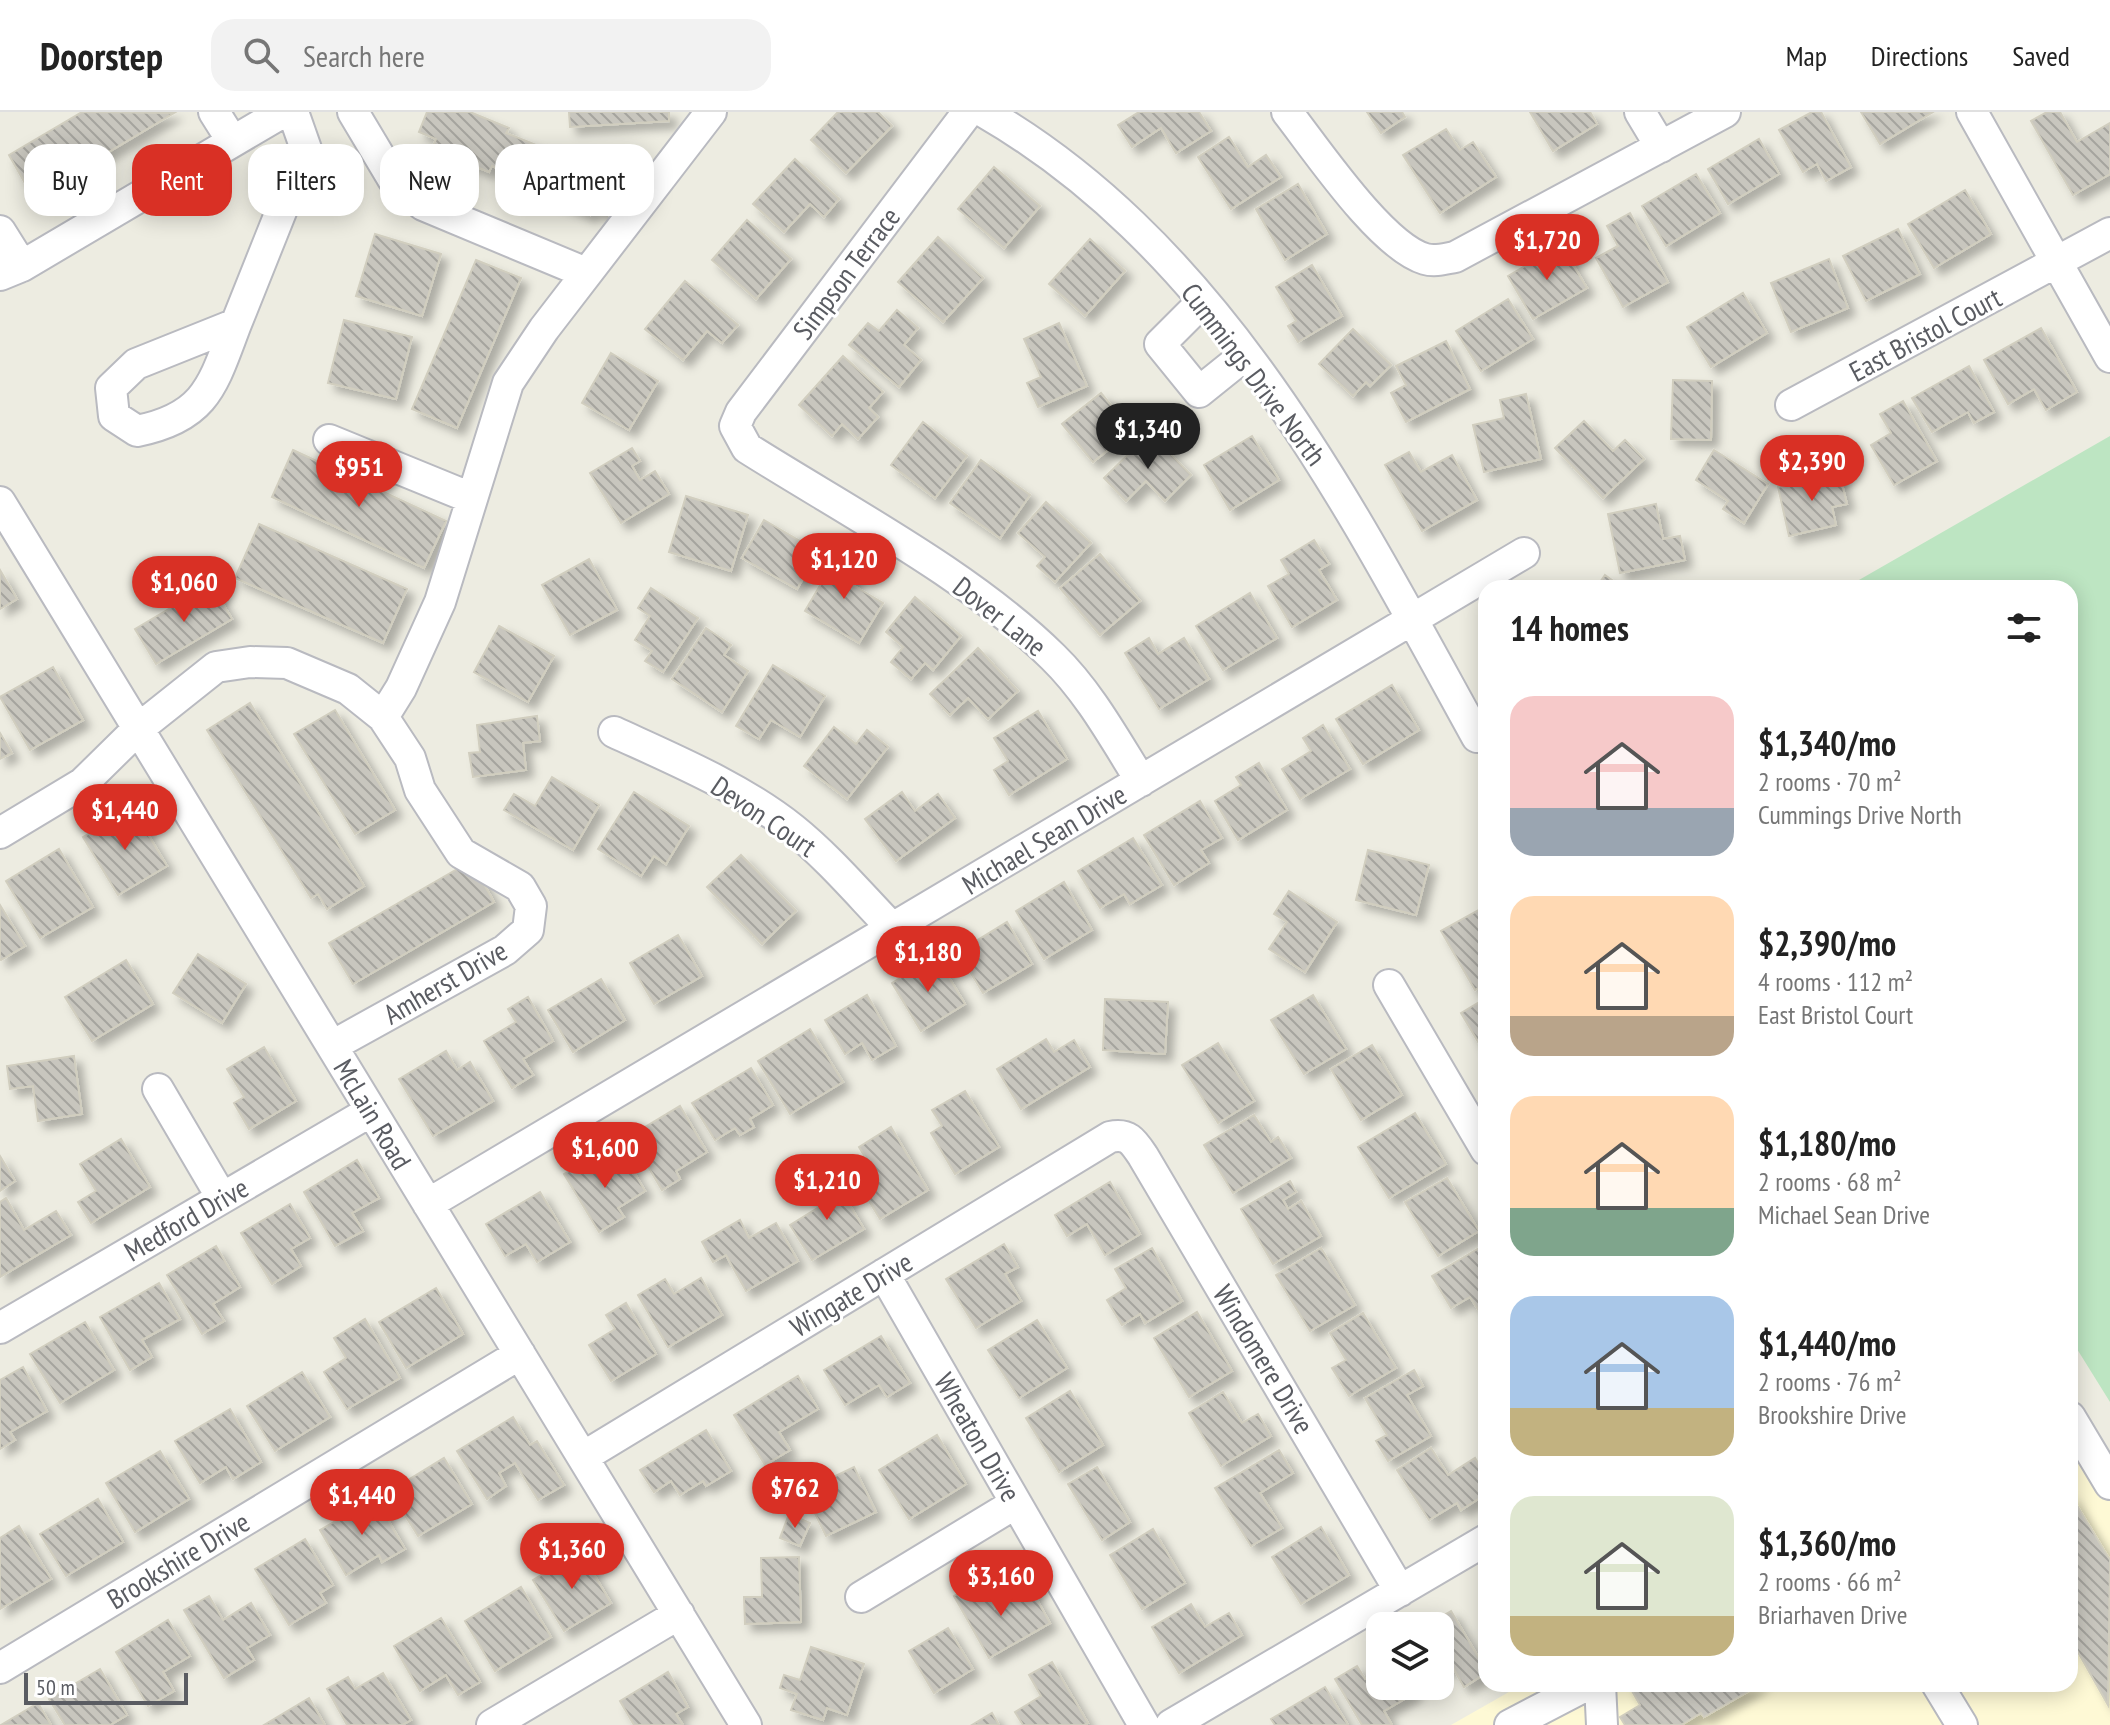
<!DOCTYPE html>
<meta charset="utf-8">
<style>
body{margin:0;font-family:"PT Sans Narrow",sans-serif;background:#f2f2f2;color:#222;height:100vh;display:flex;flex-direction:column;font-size:30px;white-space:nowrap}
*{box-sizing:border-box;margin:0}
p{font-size:26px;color:#767676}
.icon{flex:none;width:44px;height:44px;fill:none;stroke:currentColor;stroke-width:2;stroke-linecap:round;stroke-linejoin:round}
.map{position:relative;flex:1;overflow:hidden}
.details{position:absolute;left:1478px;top:468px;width:600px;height:1112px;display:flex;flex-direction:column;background:#fff;border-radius:24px;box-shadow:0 4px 20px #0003}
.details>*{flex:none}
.banner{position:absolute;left:24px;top:32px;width:760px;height:72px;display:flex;gap:16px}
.buttons{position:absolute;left:1366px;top:1500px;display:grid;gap:16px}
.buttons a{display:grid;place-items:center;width:88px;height:88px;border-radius:16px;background:#fff;box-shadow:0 4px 20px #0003;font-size:40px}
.scale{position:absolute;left:24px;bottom:20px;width:164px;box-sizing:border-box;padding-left:8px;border:4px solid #5a5c62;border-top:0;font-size:22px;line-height:28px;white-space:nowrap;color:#5a5c62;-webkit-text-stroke:6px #fff;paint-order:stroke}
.price{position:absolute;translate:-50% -68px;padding:0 18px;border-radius:28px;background:#d93025;color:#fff;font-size:26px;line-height:52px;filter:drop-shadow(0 2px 4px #0008)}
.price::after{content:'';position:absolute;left:50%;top:48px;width:24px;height:18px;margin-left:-12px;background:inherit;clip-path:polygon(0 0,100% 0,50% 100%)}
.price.on{background:#222;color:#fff}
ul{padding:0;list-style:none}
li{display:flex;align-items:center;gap:24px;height:200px;padding:0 32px}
li span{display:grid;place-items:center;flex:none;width:224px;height:160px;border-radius:24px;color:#555}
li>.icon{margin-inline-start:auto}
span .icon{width:96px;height:96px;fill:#fffc;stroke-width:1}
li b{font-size:34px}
h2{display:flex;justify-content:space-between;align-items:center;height:96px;padding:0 32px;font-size:34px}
.pill{padding:0 28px;border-radius:24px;background:#fff;box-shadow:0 4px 20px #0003;font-size:28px;line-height:72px}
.pill.on{background:#d93025;color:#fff}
header{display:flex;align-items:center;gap:48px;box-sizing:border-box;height:112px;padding:0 40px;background:#fff;border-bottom:2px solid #e0e0e0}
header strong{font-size:38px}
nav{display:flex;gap:44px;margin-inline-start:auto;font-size:28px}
.search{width:560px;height:72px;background:#f2f2f2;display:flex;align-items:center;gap:20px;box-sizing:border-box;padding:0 28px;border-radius:24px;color:#767676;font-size:30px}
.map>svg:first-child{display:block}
.commercial{fill:#fef9d5}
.grass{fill:#bde5c2}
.building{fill:url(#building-back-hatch);stroke:#d1cebf;stroke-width:2;filter:url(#shadow)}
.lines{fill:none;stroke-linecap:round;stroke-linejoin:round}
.minor-casing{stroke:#b9bac0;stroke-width:34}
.minor{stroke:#fff;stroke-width:30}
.labels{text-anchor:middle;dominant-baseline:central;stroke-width:6;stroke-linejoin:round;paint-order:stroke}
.street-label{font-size:28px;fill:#5a5c62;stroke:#fff}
</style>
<header>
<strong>Doorstep</strong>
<div class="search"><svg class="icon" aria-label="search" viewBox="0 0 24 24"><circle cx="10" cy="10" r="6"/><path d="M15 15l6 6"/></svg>Search here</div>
<nav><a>Map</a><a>Directions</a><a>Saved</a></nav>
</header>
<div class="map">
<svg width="2110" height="1613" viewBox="0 0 2110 1613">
<defs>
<pattern id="building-back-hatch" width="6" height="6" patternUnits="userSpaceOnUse" patternTransform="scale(2)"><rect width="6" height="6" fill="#c8c6be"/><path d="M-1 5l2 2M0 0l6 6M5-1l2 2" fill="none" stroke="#a5a49e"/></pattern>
<filter id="shadow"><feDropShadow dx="7" dy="7" stdDeviation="4" flood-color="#0004"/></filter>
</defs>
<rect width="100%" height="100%" fill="#edece1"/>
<path class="commercial" d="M2070,1278l40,66v269h-659l72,-41h547z"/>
<path class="grass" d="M2110,324v966l-33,-53 -7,4v-765h-225z"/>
<path class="building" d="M82,0l92,1 -141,84 -24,-42z
M427,0h43l39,16 -3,5 40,16 2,-4 61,26 -3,7 18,7 -13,31 -18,-7 -3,6 -62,-26 3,-7 -39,-16 -3,6 -57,-23 4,-10 -17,-7z
M569,0h100v9l-99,6z
M838,0h40l14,14 -46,47 -35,-33z
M1139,0h60l12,19 -35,22 -15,-25 -29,19 -14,-22z
M1367,0h35l3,5 -24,16z
M1530,0h60l7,12 -44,27z
M1812,0h9l30,55 -25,14 -9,-17 -14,8 -24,-42z
M1861,0h72l-53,32z
M2047,0h13l17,30 33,-19v51l-37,21 -42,-74z
M1446,17l14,21 13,-8 23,35 -56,36 -37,-58z
M1229,25l19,30 18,-12 15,22 -50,32 -33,-52z
M1759,27l20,35 -51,30 -20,-35z
M795,47l44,40 -15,18 -14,-13 -26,28 -31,-28z
M994,55l46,39 -36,42 -46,-39z
M1696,62l24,39 -54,33 -24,-40z
M1298,72l29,50 -42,26 -29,-51z
M1965,78l26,44 -57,34 -26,-44z
M1630,101l38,69 -45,25 -27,-49 22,-12 -11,-20z
M747,108l44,39 -35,40 -44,-39z
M1898,117l22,45 -54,27 -23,-45z
M375,122l66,20 -19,62 -66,-20z
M938,125l45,41 -40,44 -45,-40z
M1090,127l35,32 -40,45 -36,-32z
M1561,133l26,43 -54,31 -25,-43z
M1829,147l19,49 -57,24 -20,-49z
M476,148l45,18 -64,150 -45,-19z
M1312,153l30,51 -44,26 -10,-16 8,-5 -20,-34z
M685,169l53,44 -16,18 -15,-12 -24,29 -38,-31z
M1743,181l24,40 -56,34 -24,-40z
M1508,187l25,40 -52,32 -25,-40z
M897,198l21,18 -14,17 17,15 -22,27 -50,-42 19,-22 11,8z
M344,208l68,17 -16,62 -68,-16z
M1059,211l28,63 -49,21 -11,-24 14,-6 -17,-38z
M2041,216l36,64 -31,18 -12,-21 -26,15 -24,-44z
M1353,217l38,36 -21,21 -4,-4 -13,14 -34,-32z
M1446,229l24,48 -64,33 -15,-29 15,-8 -10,-19z
M611,241l47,28 -29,49 -47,-27z
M843,244l40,36 -14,16 9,9 -20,22 -16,-15 -10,12 -33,-31z
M1969,254l25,46 -20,11 -6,-11 -36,20 -20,-34z
M1673,268l39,1 -1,59 -40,-1z
M1101,281l31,38 -39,31 -31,-38z
M1526,282l15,65 -57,13 -11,-47 31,-7 -4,-18z
M1903,289l34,60 -43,24 -23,-40 20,-12 -11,-19z
M1584,309l29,30 12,-11 19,19 -41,39 -48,-50z
M923,310l44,34 -32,42 -44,-33z
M1150,321l41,42 -26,26 -19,-20 -20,20 -22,-23z
M1252,324l27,44 -49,30 -26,-45z
M632,336l8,13 -8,5 8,14 15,-9 14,23 -48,29 -31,-50z
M293,338l153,71 -22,47 -152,-71z
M1714,338l54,34 -24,39 -21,-14 5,-8 -32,-21z
M1409,340l12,20 31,-17 25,45 -55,31 -37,-66z
M981,348l49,35 -30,43 -50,-35z
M1839,360l8,32 -15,3 4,18 -47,11 -11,-49z
M686,384l62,19 -17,56 -62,-19z
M1046,390l45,41 -36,39 -18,-16 8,-9 -27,-24z
M1656,392l7,35 17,-3 5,24 -65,13 -12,-59z
M764,408l55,32 -22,37 -55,-31z
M259,412l148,65 -24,54 -148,-65z
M1314,428l15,24 -10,6 18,30 -45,27 -24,-41 21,-12 -8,-14z
M839,441l22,13 -10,18 32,19 -24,40 -54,-32z
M1100,442l40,47 -40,34 -40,-47z
M589,447l28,51 -47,25 -28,-50z
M0,458l17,29 -17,10z
M1605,463l18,13h-27z
M211,472l21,35 -76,45 -21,-35z
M651,476l47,30 -35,54 -18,-11 7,-10 -17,-11 15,-24 -12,-8z
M1250,481l27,45 -54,32 -27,-44z
M915,485l46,39 -28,34 -8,-7 -14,16 -20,-17 12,-15 -17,-15z
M499,514l55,30 -26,46 -54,-30z
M706,516l25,17 -7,10 24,16 -26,41 -50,-33z
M1149,526l9,16 26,-16 25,41 -50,30 -34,-56z
M978,536l40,43 -30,28 -20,-21 -18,17 -20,-21z
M773,553l52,31 -25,41 -29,-17 -12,19 -23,-13z
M53,555l30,53 -53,30 -30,-53z
M1392,573l27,45 -56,34 -27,-45z
M250,591l114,183 -37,23 -9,-15 -7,4 -104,-168z
M335,598l60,100 -40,24 -61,-100z
M1038,599l29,48 -58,36 -15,-25 14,-9 -14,-23z
M537,604l3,25 -17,2 3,27 -53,7 -4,-24 11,-1 -3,-27z
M1323,613l27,44 -50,30 -18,-30 29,-18 -8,-13z
M834,615l22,17 11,-14 21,17 -41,52 -43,-33z
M0,621l12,20 -12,6z
M1259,651l28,47 -49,30 -23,-39 26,-16 -5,-8z
M552,665l47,28 -26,45 -69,-40 10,-16 21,12z
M634,680l55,34 -23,38 -12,-8 -13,20 -43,-27z
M902,680l13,19 23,-17 17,24 -59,43 -31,-42z
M1200,689l22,37 -21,12 8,13 -35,22 -30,-50z
M132,696l35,58 -49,29 -35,-58z
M1133,726l29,47 -32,19 -6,-10 -24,14 -22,-37z
M59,737l34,58 -53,31 -34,-57z
M1368,738l61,15 -13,50 -60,-15z
M741,743l55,56 -34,33 -55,-57z
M471,749l23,41 -141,82 -24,-41z
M1064,770l28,48 -48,29 -28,-48z
M1289,779l48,31 -32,50 -36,-23 18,-27 -13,-8z
M0,793l25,41 -24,14 -1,-1z
M1486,794v77l-11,7 -34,-59z
M1007,810l25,42 -49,29 -25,-41z
M678,823l24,41 -48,28 -24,-41z
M198,842l48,30 -24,39 -49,-30z
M936,844l29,48 -44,27 -29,-48z
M126,848l27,44 -61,37 -27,-44z
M601,867l24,41 -52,32 -25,-42z
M867,883l29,51 -24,14 -10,-17 -17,11 -20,-34z
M1313,883l33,54 -42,25 -33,-54z
M528,885l25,44 -30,18 10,16 -21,13 -28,-47 32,-19 -8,-13z
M1486,886v57l-25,-42z
M1105,887l63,3 -3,52 -62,-4z
M810,917l33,53 -53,32 -32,-53z
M1046,927l8,13 20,-12 16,27 -69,42 -24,-40z
M1218,931l36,58 -36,22 -36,-58z
M1372,933l30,50 -41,25 -30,-51z
M264,935l32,54 -47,28 -15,-26 10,-6 -17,-28z
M446,939l11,19 13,-8 23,39 -60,35 -34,-57z
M74,944l8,58 -44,7 -5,-35 -23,3 -3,-23z
M751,956l22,37 -23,14 4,8 -14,8 -5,-7 -20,12 -23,-37z
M965,979l34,56 -44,27 -24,-41 11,-7 -10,-16z
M680,994l27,46 -31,19 4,8 -18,11 -32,-54z
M1415,1001l31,51 -57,34 -31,-51z
M1254,1003l17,27 7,-5 13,21 -58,35 -29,-48z
M891,1015l37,63 -48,29 -27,-44 17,-10 -11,-18z
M121,1027l29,48 -59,36 -13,-21 18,-11 -16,-27z
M624,1043l21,36 -27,17 6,9 -25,15 -35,-58 22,-13 8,12z
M0,1044l15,25 -15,10z
M357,1048l22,38 -27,15 11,18 -28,15 -31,-54z
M1447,1066l32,53 -41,25 -33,-54z
M834,1067l30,50 -52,31 -22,-35 29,-18 -9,-14z
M1290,1069l6,11 -13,8 5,9 13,-8 20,35 -48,28 -32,-55z
M1110,1070l30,52 -35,21 -18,-31 -20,12 -12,-21z
M540,1080l30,50 -33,20 -11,-18 -21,12 -19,-32z
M6,1086l18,32 32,-19 15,24 -71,42v-75z
M290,1092l20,34 -19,11 10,17 -29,18 -31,-51z
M740,1108l9,18 27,-15 22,38 -52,30 -20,-36 -13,7 -11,-20z
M1004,1132l14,23 -13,7 16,27 -45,27 -30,-49z
M1486,1132v67l-5,3 -11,-17 -19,11 -19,-32z
M216,1134l24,41 -27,17 11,17 -22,13 -35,-59z
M1152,1136l30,53 -37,22 -5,-9 -18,11 -15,-25 19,-12 -11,-19z
M1321,1136l34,57 -45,26 -34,-56z
M701,1166l21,37 -54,32 -30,-52 27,-16 9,15z
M159,1171l21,36 -38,21 10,17 -22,13 -30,-53z
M436,1176l27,46 -57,34 -27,-46z
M626,1191l30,51 -45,27 -22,-36 26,-16 -9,-14z
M1197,1200l35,59 -43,26 -35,-59z
M1363,1201l33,55 -47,28 -17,-28 14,-8 -16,-27z
M365,1207l35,59 -53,31 -23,-37 22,-14 -12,-20z
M1037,1208l30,48 -48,30 -31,-48z
M85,1210l29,48 -54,33 -30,-49z
M881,1224l29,47 -23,14 -8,-12 -34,20 -21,-35z
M23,1255l24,44 -37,21 5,8 -15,9v-69z
M1414,1258l9,16 -16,9 24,41 -43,25 -12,-20 11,-6 -22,-37z
M302,1260l28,45 -55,34 -28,-45z
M798,1264l20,33 -39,23 11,18 -25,15 -31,-50z
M1070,1279l33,54 -44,27 -33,-54z
M1223,1280l19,31 16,-9 13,22 -50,30 -32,-53z
M230,1297l31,53 -28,17 -7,-12 -26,16 -25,-42z
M513,1305l17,28 7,-4 27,44 -26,15 -23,-37 -16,10 7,13 -19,13 -30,-48z
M706,1318l25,41 -25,15 -3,-5 -23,14 -9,-14 -17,11 -14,-22z
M937,1323l29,49 -57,35 -30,-49z
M1431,1336l17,27 27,-17 11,18v18l-25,16 -4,-7 -28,17 -32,-50z
M1279,1338l14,23 -33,20 22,35 -31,18 -36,-58z
M160,1339l29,48 -54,33 -29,-49z
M444,1346l28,46 -54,32 -28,-45z
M854,1355l22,45 -50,24 -22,-45z
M1097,1355l33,55 -28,18 -34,-56z
M2070,1382l40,66 -2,145 -38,-67z
M375,1386l30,51 -23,13 -3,-7 -33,20 -26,-45z
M98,1387l25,43 -57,34 -26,-42z
M789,1402l21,9 -10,23 -20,-8z
M19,1414l32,53 -51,30v-71z
M1321,1415l28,48 -48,29 -29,-47z
M1153,1417l32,54 -43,26 -32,-54z
M305,1427l28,46 -13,8 6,10 -37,22 -34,-56z
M580,1439l31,52 -47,28 -31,-51z
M799,1445l2,65 -56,2 -1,-27h18l-1,-39z
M979,1469l16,28 36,-20 19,34 -61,35 -35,-62z
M521,1475l30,50 -56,34 -30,-50z
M209,1484l14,24 28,-17 19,32 -23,13 7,12 -30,18 -40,-68z
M1191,1492l14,23 24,-14 13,22 -63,38 -27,-46z
M1451,1499l35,59v3l-22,14 -13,-23 -11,7v-45h-14z
M441,1506l39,64 -22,13 -12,-20 -26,16 -26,-45z
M168,1508l22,36 -27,16 11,19 -26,15 -32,-54z
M948,1516l25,41 -39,24 -25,-42z
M811,1535l53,17 -17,51 -20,-7 -4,12 -32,-10 6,-16 -17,-6 4,-13 16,5z
M1052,1550l36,61 -4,2h-61l-8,-13 26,-16 -12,-21z
M1357,1554l8,13 15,-8v15h31l4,7 -31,18 8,14h-30l-27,-46z
M100,1557l27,46 -17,10h-45l-16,-26z
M668,1560l20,35 -12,7 7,11h-49l-14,-24z
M383,1561l28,47 -9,5h-55l-20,-36 21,-12 7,12z
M1628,1572h133l-57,33 -3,-4 -20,12h-56l-5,-8 20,-12z
M1325,1575l23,38h-73l-4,-6z
M309,1586l16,27h-61z
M38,1591l13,22h-50z
M992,1601l7,12h-27z"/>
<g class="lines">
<defs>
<path id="minor" d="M214,0l17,27
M353,0l40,67 30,26 163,68
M968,0l-227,300 -6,14 12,22c98,62 224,128 306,209 36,35 61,81 88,124
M984,0c237,137 366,395 493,625
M1287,0c29,37 94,134 138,147 10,3 19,0 30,-2l270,-145
M1640,0l21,35
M1972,0l138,245
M0,119l22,35
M0,163l22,-9 261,-154
M1203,189l-43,43 39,48 46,-37
M236,212c-23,60 -29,93 -99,107l-23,-15 -3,-28 25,-24 100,-40 70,-175 -13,-37
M1791,293l319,-172
M329,328l142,58
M0,390l746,1223
M383,605l18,-29 39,-86 68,-219 36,-54 167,-217
M614,620c61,28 126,55 179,97 36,29 67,66 100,100
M0,721l83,-50 55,-54 78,-62 34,-5 37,1 61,26 35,28 27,41 10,32 41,63 59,34 11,19 -3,24 -23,20 -173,96
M1389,873l97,165
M158,977l64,109
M428,1092l1096,-651
M884,1162l260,451
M0,1216l371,-217
M2070,1305l40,67
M583,1345l527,-320c18,-4 23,4 33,19l257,435
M861,1485l155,-94
M0,1556l520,-314
M1600,1572l2,41
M1937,1572l25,41
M492,1613l187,-111
M1171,1613l315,-185
M1510,1613l79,-41"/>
</defs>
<use href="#minor" class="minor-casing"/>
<use href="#minor" class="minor"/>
</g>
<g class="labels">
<g class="street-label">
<text transform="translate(846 161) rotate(-53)">Simpson Terrace</text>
<text transform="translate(1925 222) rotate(-28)">East Bristol Court</text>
<text transform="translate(1254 262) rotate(53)">Cummings Drive North</text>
<text transform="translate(1000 504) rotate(38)">Dover Lane</text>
<text transform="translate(764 704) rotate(34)">Devon Court</text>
<text transform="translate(1044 727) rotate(-31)">Michael Sean Drive</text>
<text transform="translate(445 870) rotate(-30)">Amherst Drive</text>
<text transform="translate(373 1002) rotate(59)">McLain Road</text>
<text transform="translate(186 1107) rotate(-30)">Medford Drive</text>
<text transform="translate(851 1182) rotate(-31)">Wingate Drive</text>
<text transform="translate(1264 1247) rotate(59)">Windomere Drive</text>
<text transform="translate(978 1325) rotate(60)">Wheaton Drive</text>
<text transform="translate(178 1448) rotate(-31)">Brookshire Drive</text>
</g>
</g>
</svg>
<div class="buttons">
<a><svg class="icon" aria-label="layers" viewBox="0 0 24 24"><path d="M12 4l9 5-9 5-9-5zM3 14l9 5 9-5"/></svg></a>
</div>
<div class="scale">50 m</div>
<b class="price" style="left:1547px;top:170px">$1,720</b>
<b class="price on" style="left:1148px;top:359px">$1,340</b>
<b class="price" style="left:1812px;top:391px">$2,390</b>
<b class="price" style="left:359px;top:397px">$951</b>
<b class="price" style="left:844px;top:489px">$1,120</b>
<b class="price" style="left:184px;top:512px">$1,060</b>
<b class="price" style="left:125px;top:740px">$1,440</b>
<b class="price" style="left:928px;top:882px">$1,180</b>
<b class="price" style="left:605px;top:1078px">$1,600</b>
<b class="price" style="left:827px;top:1110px">$1,210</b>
<b class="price" style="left:795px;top:1418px">$762</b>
<b class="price" style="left:362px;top:1425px">$1,440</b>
<b class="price" style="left:572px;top:1479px">$1,360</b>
<b class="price" style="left:1001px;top:1506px">$3,160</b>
<div class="banner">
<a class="pill">Buy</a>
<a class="pill on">Rent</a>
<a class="pill">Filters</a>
<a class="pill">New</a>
<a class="pill">Apartment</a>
</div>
<section class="details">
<h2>14 homes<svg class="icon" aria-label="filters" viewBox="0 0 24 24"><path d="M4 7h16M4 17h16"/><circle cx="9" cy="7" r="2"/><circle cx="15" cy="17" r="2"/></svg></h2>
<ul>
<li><span style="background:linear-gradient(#f6c9c9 70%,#9aa5b1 0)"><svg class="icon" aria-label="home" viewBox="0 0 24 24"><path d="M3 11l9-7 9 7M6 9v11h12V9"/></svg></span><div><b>$1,340/mo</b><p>2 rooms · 70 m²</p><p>Cummings Drive North</p></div></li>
<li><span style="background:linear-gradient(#ffd9b3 75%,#b9a48a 0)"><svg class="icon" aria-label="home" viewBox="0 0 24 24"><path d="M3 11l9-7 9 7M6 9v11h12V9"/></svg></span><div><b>$2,390/mo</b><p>4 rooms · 112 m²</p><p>East Bristol Court</p></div></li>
<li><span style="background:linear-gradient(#ffd9b3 70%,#7fa58c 0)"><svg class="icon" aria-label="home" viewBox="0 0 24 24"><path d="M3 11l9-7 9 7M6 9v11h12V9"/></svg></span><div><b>$1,180/mo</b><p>2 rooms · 68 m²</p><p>Michael Sean Drive</p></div></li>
<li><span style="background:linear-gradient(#a9c7e8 70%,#c2b280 0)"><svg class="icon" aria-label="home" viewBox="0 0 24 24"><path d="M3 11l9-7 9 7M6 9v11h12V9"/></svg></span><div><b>$1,440/mo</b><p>2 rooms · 76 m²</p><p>Brookshire Drive</p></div></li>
<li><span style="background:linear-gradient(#dfe7d0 75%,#c2b280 0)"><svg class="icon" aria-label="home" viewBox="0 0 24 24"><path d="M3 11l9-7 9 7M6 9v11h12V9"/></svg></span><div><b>$1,360/mo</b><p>2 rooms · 66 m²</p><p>Briarhaven Drive</p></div></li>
</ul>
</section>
</div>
